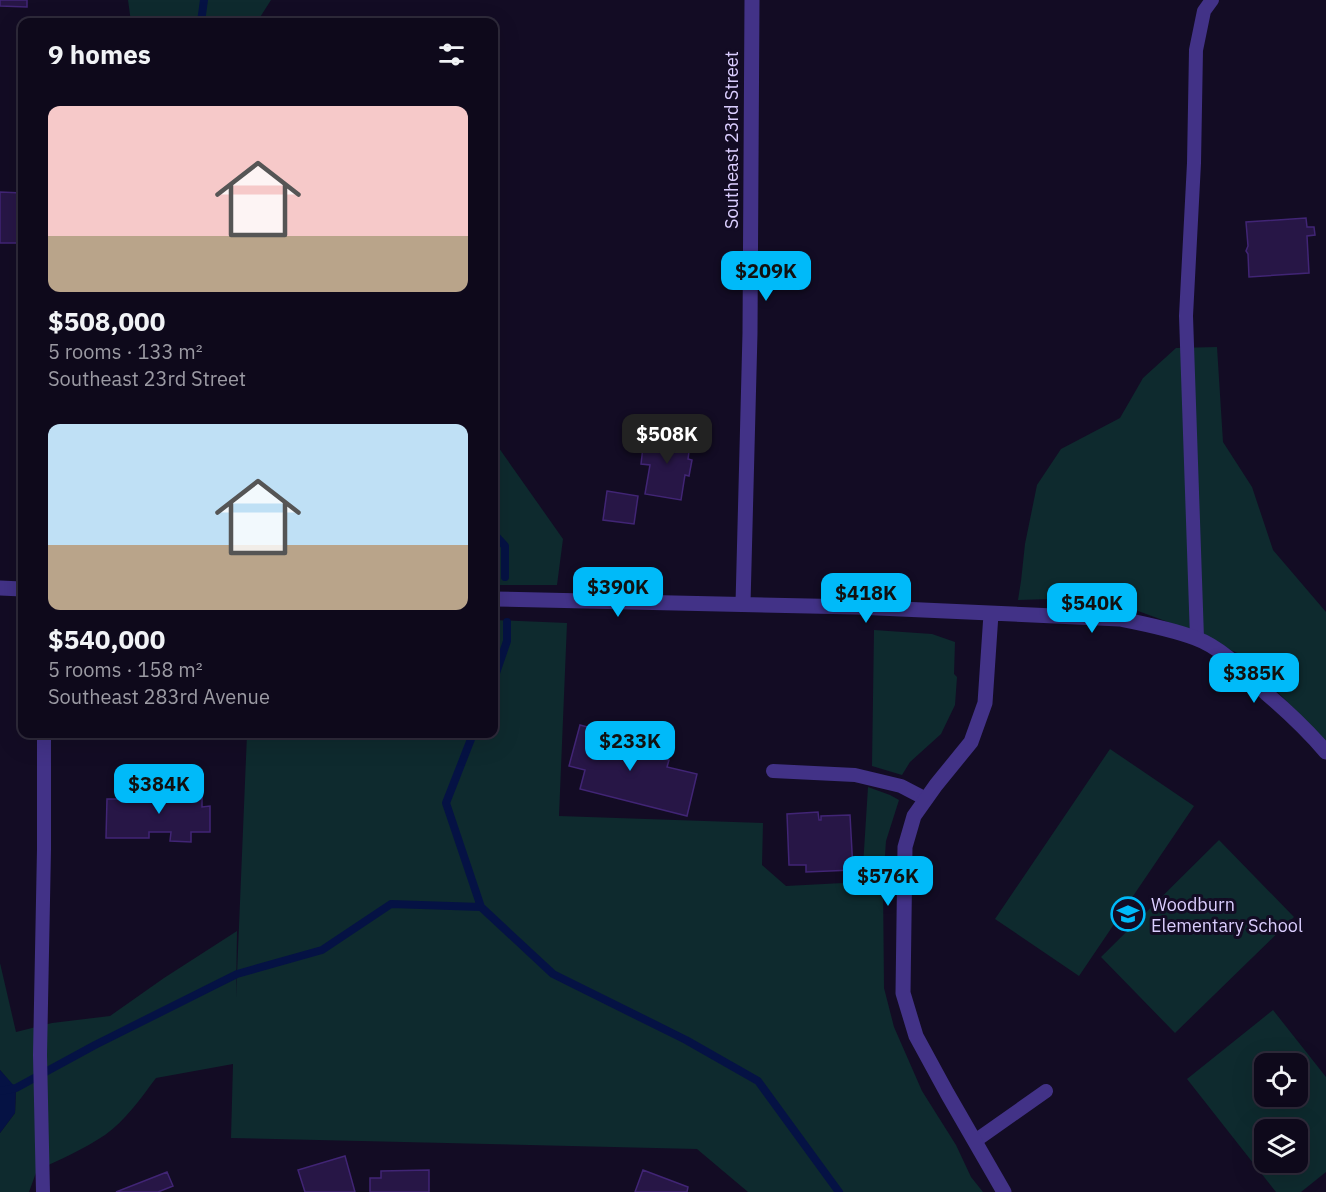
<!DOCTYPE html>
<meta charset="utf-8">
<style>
body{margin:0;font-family:"IBM Plex Sans",sans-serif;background:#171224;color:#f1f3f6;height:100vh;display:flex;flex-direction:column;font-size:22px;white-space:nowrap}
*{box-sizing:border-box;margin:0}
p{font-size:20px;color:#9b9aa3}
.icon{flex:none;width:33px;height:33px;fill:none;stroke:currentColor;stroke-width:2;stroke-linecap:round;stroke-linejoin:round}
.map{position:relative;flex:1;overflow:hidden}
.details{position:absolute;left:18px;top:18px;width:480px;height:720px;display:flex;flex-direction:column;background:#0e091b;border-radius:12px;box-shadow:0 6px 24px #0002,0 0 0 2px #2e2a3a}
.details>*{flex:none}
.controls{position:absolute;left:1254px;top:1053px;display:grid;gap:12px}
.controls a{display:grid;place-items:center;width:54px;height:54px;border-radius:12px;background:#0e091b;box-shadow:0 6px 24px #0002,0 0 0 2px #2e2a3a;font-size:30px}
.price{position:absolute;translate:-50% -51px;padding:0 14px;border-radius:12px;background:#00baf9;color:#111;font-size:20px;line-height:39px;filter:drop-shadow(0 2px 3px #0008)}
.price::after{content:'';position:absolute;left:50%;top:36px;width:18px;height:14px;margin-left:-9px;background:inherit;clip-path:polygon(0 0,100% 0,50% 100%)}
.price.current{background:#222;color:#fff}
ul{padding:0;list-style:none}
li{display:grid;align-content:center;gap:12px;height:318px;padding:0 30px}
li span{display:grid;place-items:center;height:186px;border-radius:12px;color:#555}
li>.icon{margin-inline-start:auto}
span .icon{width:108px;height:108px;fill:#fffc;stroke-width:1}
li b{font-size:26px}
h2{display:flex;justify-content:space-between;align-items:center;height:72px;padding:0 30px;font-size:26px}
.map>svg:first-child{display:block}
.green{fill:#0e2a2e;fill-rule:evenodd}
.water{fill:#051244}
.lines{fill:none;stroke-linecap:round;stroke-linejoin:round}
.stream{stroke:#051244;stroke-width:8}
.building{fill:#271646;stroke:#412575;stroke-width:1.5}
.service{stroke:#423287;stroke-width:14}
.tertiary{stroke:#423287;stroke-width:15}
.labels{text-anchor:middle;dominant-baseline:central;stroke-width:6;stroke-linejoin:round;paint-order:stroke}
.street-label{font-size:18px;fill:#dbceff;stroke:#130c24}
.poi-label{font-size:18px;fill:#dbceff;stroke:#130c24;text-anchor:start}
</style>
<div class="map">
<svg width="1326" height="1192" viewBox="0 0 1326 1192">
<rect width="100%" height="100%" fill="#130c24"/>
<path class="green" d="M128,0h143l-14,22h-126z
M1217,347l6,95 29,45 21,63 53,62v130l-84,-87 -74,-33 -49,-18 -37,-6 -64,2 3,-19 4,-37 12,-59 24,-36 59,-31 23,-40 33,-30z
M494,441l69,98 -6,46h-63z
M494,620l73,3 -8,193 204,7 -1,42 24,21 76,-4 6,-95 22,8 9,5 -13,41 -3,43 1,104 10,39 28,64 34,54 15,32 12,15h-235l-51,-43 -466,-11 2,-74 -77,14c-15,20 -31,43 -51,57 -21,14 -45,25 -68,35l-8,22h-29v-59l15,-20 1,-24 -16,-19v-107l16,69 36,-9 58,-7 54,-38 73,-47 -1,67 11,-264h247z
M874,630l58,4 23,8 -1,32 3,3 -2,28 -14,29 -31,28 -8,13 -30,-9z
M1110,749l84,57 -115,170 -84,-57z
M1219,840l75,77 -119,116 -74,-76z
M1273,1010l53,67v95l-25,20h-25l-89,-113zM1264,1064h34v32h-34zM1264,1130h34v32h-34z"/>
<path class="water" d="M0,1070l16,18 -1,25 -15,20z"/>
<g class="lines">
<path class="stream" d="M201,22l3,-22
M494,534l11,12v31
M494,679l13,-38v-19
M473,734l-27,69 35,104 72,67 133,66 72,41 81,111
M0,1091l16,-3 79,-43 142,-71 85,-24 69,-46 90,3"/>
</g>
<path class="building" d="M0,0h27v7l-27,-1z
M0,192l22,1v50h-22z
M1306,218l1,9h7l1,8 -8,1 2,37 -60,4 -1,-23 -2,-3 2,-5 -2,-24z
M656,431l35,6 -3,22 4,1 -3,16 -4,-1 -4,25 -36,-6 5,-29 -9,-1 2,-17 9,2z
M607,491l31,5 -4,28 -31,-4z
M580,725l63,17 -2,11 28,7 -2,7 30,7 -10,42 -107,-27 5,-19 -16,-4z
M141,789l61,1v17l8,-1v26h-19v10l-21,-1 1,-9h-22v6h-43l1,-39h34z
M818,812l1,8h2v-4l29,-1 3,55 -47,2v-7h-17l-2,-51z
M345,1156l10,36h-50l-7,-22z
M429,1170v22h-59v-14h11v-7z
M643,1170l45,17 -1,5h-52z
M167,1172l6,14 -15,6h-42z"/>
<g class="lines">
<path class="service" d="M1197,638l-11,-322 8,-153 2,-113 8,-39 8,-11
M773,771l82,4 46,11 25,13
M975,1141l71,-50
M43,1192l-3,-137 4,-206v-115"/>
<path class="tertiary" d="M0,588l22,1
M494,599l362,8 264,12c25,5 51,10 75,19 28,10 51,36 72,56 21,18 41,37 59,58
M743,604l7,-271 2,-333
M991,614l-6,89 -14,39 -35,43 -22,31 -9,31 -2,146 13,43 31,57 57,99"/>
</g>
<defs>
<symbol id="school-ring" viewBox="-11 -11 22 22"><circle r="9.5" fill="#130c24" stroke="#00baf9" stroke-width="1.5"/><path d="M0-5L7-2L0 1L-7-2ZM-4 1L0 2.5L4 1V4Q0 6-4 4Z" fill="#00baf9"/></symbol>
</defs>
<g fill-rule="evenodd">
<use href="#school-ring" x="1109" y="895" width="38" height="38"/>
</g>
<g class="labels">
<g class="street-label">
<text transform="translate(731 140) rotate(-90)">Southeast 23rd Street</text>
</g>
<g class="poi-label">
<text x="1151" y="904">Woodburn<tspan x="1151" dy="21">Elementary School</tspan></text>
</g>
</g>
</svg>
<div class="controls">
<a><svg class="icon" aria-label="locate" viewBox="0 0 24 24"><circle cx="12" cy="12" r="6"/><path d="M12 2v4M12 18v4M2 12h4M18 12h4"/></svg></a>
<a><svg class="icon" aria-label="layers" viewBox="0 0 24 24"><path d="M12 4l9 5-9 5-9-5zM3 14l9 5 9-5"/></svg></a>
</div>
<b class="price" style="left:766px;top:302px">$209K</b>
<b class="price current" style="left:667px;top:465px">$508K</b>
<b class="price" style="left:618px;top:618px">$390K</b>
<b class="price" style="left:866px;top:624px">$418K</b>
<b class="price" style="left:1092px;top:634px">$540K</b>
<b class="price" style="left:1254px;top:704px">$385K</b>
<b class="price" style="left:630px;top:772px">$233K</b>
<b class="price" style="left:159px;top:815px">$384K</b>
<b class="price" style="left:888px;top:907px">$576K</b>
<section class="details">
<h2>9 homes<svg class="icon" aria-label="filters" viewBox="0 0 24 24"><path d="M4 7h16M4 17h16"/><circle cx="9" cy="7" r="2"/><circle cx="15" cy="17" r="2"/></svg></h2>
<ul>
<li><span style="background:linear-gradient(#f6c9c9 70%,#b9a48a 0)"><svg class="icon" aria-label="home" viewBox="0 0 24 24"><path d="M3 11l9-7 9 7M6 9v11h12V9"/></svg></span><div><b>$508,000</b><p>5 rooms · 133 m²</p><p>Southeast 23rd Street</p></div></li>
<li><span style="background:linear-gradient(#bfe0f5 65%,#b9a48a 0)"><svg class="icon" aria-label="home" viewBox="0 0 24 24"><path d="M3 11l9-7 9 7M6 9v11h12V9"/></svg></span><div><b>$540,000</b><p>5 rooms · 158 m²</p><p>Southeast 283rd Avenue</p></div></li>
</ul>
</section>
</div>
